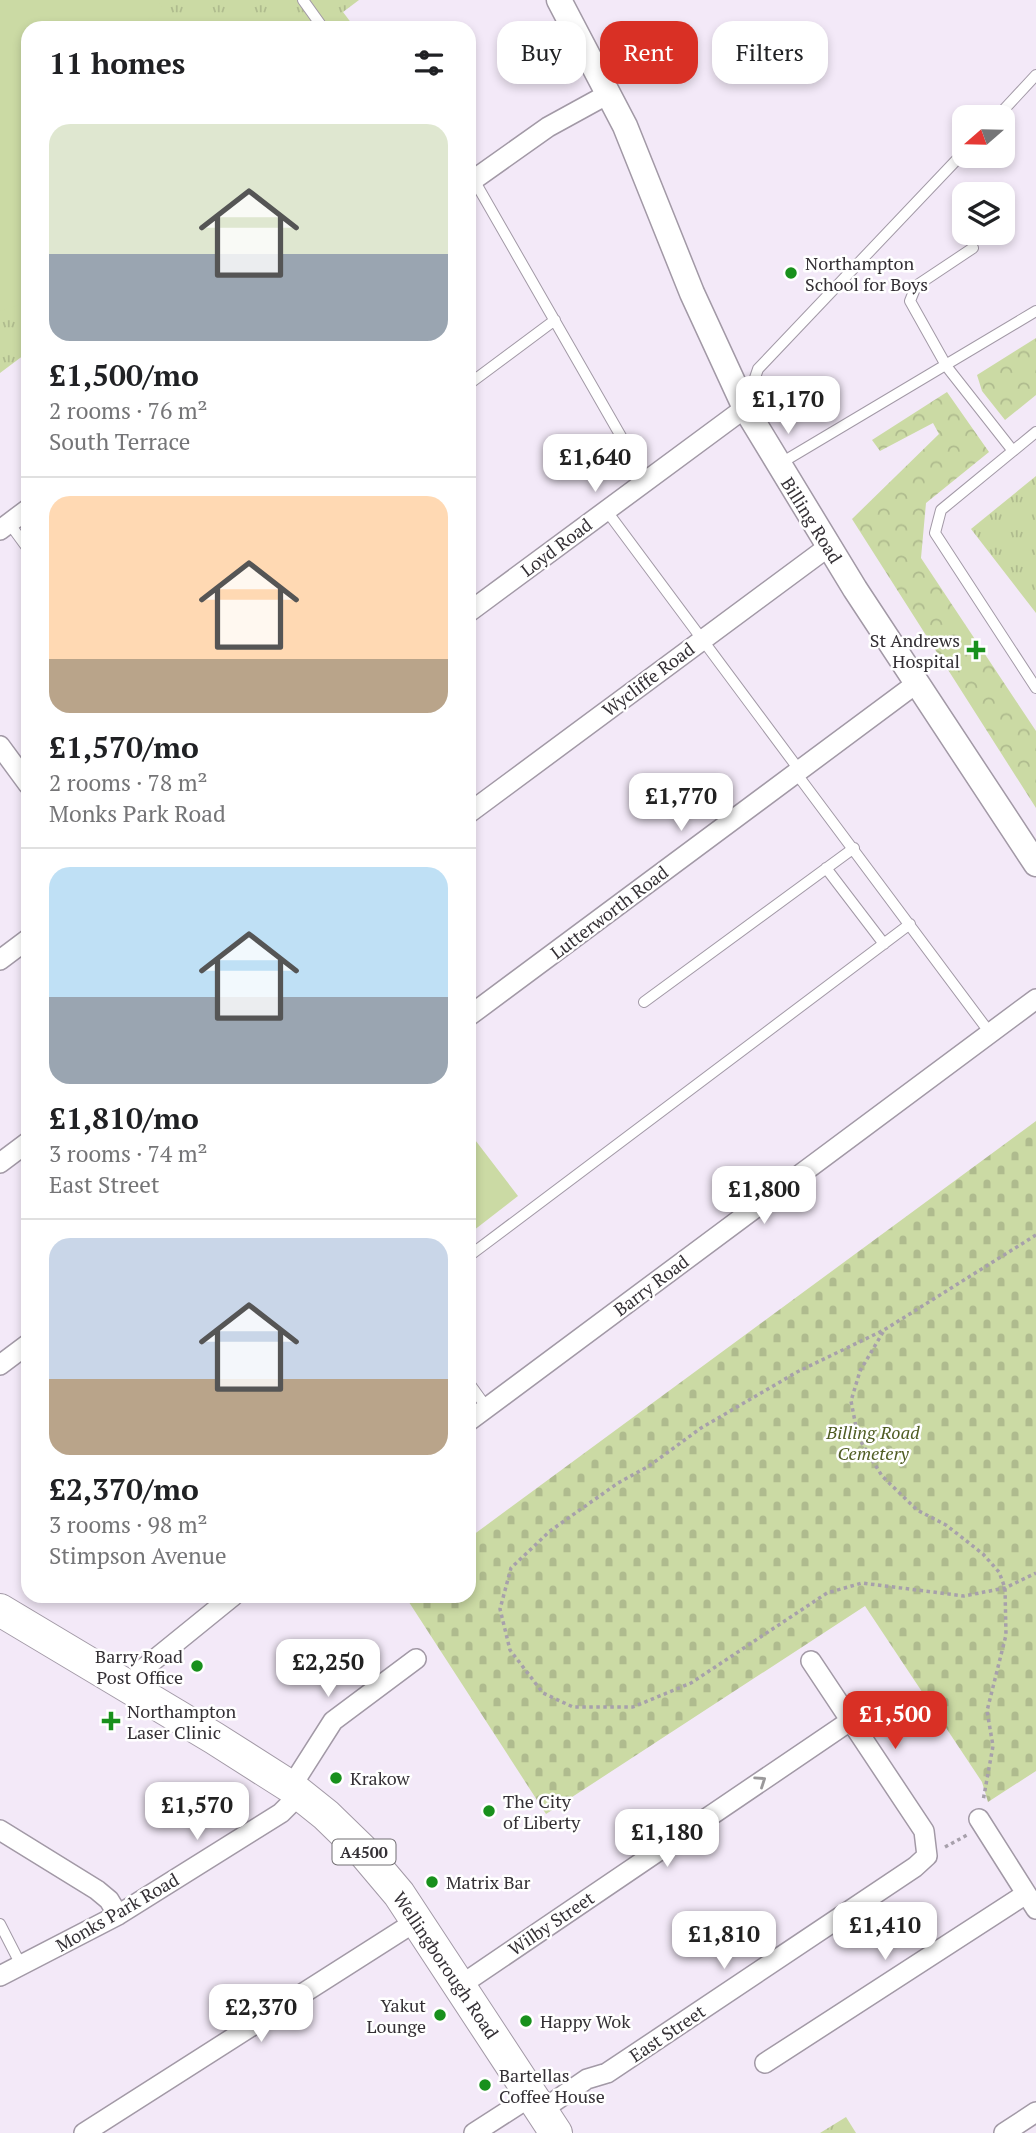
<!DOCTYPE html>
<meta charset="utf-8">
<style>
body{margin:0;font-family:"PT Serif",serif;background:#f2f2f2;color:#202124;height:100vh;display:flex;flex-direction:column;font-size:26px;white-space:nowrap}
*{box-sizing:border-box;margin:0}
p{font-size:23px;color:#757577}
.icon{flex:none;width:38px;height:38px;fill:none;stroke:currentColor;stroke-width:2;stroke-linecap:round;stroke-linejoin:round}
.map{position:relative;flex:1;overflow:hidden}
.side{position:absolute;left:21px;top:21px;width:455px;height:1582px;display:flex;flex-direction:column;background:#fff;border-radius:21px;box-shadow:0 4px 10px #0003}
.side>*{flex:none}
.hud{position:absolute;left:497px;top:21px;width:434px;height:63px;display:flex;gap:14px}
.needle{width:46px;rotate:250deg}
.buttons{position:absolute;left:952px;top:105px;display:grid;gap:14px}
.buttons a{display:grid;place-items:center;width:63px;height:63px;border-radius:14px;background:#fff;box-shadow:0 4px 10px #0003;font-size:35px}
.price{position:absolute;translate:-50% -60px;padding:0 16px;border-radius:14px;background:#fff;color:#222;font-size:23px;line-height:46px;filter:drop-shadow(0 2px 4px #0008)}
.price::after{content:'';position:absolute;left:50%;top:42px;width:21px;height:16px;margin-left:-10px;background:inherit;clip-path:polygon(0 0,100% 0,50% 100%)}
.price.selected{background:#d93025;color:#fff}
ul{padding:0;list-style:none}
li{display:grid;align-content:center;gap:14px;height:371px;padding:0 28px}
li+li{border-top:2px solid #e0e0e0}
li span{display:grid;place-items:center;height:217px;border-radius:21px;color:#555}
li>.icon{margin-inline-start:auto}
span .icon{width:126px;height:126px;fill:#fffc;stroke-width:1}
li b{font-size:30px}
h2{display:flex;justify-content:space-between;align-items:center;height:84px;padding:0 28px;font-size:30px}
.pill{padding:0 24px;border-radius:21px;background:#fff;box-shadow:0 4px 10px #0003;font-size:24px;line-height:63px}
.pill.selected{background:#d93025;color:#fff}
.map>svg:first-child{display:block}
.grass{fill:url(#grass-tufts)}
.forest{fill:url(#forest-crowns)}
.cemetery{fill:url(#cemetery-stones)}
.pitch{fill:#cbdaa4}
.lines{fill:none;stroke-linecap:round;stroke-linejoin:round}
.service-casing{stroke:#a299a6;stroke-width:12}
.minor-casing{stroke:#a299a6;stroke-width:22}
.tertiary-casing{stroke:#a299a6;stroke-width:27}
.primary-casing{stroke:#a299a6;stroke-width:34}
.path{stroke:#a7a0ab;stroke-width:3.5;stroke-dasharray:3.5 3.5;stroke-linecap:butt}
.service{stroke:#fff;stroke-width:10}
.minor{stroke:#fff;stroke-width:19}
.tertiary{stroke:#fff;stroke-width:24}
.primary{stroke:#fff;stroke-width:32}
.oneway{stroke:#9a989a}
.poi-dot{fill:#18901c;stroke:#fff;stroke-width:2.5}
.labels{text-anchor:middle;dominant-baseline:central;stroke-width:5;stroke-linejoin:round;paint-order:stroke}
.shield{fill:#fff;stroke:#716e72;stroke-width:2}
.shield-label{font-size:16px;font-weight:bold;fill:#343035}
.poi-label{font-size:18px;fill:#343035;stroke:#fff;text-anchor:start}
.street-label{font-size:18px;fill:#343035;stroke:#fff}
.park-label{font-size:18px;font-style:italic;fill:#4f5c23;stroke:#fff}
</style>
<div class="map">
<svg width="1036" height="2133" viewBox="0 0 1036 2133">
<defs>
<pattern id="grass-tufts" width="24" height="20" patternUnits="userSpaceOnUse" patternTransform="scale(1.75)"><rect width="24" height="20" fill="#cbdaa4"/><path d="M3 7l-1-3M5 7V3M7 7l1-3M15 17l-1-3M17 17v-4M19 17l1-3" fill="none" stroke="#afbb8e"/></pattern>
<pattern id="forest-crowns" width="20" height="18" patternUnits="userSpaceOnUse" patternTransform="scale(1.75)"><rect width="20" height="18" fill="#cbdaa4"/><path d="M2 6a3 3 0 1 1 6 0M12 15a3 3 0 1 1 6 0" fill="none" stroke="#afbb8e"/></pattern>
<pattern id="cemetery-stones" width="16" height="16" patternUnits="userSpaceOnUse" patternTransform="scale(1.75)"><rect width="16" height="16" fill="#cbdaa4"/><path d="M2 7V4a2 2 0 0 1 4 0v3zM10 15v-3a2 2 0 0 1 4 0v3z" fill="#afbb8e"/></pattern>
</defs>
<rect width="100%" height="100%" fill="#f3e9f8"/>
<path class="grass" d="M0,0h359l-16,12 12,16h-327v324l-28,21z
M1036,476v137l-65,-84z
M846,2117l10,16h-36z"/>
<path class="forest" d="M1036,338v57l-31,25 -23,-29 -5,-16z
M947,392l42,60 -63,51 -5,55 115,173v77l-184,-289 87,-85 -6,-11 -53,28 -8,-11z"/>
<path class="cemetery" d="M1036,1121v650l-48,31 -6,-20 -117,-176 -319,208 -141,-218h64v-58z"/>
<path class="pitch" d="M0,0h157l6,9 -28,19h-107v274l-28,9z
M469,1132l49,64 -49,38z"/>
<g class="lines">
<defs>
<path id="service" d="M303,0l20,28
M997,117l39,-42
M474,180l172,300
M973,248l-57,38 -6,15 37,66 66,84
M469,384l86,-64
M746,404l12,-35 206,-217
M1036,432l-95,78 -6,23 101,155
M781,463l255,-152
M606,510l194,261
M9,523l19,26
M796,773l194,260
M826,868l58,76
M644,1002l210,-154
M469,1256l441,-332
M469,1383l18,25
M0,1924l21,41"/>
<path id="minor" d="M469,183l79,-56 62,-34
M0,530l28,-21
M469,612l276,-204
M0,746l28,38
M469,813l359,-266
M0,960l28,-21
M469,1016l448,-333
M0,1163l28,-21
M0,1365l28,-21
M469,1421l567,-422
M129,1687l14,-18 90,-73
M291,1787l42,-66 83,-62
M979,1819l57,90
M0,1830l97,60 12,10 9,15
M0,1976l118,-61 163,-102 19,-19
M461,1985l389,-264
M765,2063l261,-169
M542,2110l45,-31 20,-6 308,-206 12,-11 -3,-25 -113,-170
M84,2133l334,-213
M474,2133l59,-38
M1004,2133l32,-21"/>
<path id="tertiary" d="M559,0l66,126 67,167 53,115 110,181 181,275"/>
<path id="primary" d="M0,1610l214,128 77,49 35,28 35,34 38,45 157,239"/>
</defs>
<use href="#service" class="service-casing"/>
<use href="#minor" class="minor-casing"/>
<use href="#tertiary" class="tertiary-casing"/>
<use href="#primary" class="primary-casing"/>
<path class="path" d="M1036,1235l-152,95 -87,42 -96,56 -52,38 -31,17 -68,48 -39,37 -11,41 10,41 33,43 30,14h60l58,-24 136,-90 35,-10 102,13 41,-8 31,-15
M883,1332l-23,39 -9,30 7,36 24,39 35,34 29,15 37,29 16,18 6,16 1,47 -19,76 6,35 -10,55
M945,1847l24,-13"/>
<use href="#service" class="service"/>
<use href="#minor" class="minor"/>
<use href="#tertiary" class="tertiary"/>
<use href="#primary" class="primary"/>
</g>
<defs><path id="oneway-chevron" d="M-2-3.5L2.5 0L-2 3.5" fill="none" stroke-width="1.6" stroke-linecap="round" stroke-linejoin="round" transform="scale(1.75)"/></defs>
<use class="oneway" href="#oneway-chevron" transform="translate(761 1781) rotate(-34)"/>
<g class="poi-dot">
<circle cx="791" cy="273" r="7"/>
<path d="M972.5 639.5h7v7h7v7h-7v7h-7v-7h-7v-7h7z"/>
<circle cx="197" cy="1666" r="7"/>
<path d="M107.5 1710.5h7v7h7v7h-7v7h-7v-7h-7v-7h7z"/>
<circle cx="336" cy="1778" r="7"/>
<circle cx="489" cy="1811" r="7"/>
<circle cx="432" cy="1882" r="7"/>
<circle cx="440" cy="2015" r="7"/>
<circle cx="526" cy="2021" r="7"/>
<circle cx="485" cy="2085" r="7"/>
</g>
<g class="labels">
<rect class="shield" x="332.5" y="1839.5" width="63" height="25" rx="5"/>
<g class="shield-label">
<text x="364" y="1852">A4500</text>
</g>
<g class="poi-label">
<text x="805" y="263">Northampton<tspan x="805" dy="21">School for Boys</tspan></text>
<text x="960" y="640" text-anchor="end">St Andrews<tspan x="960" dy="21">Hospital</tspan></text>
<text x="183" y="1656" text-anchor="end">Barry Road<tspan x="183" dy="21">Post Office</tspan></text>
<text x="127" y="1711">Northampton<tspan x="127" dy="21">Laser Clinic</tspan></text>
<text x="350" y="1778">Krakow</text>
<text x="503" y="1801">The City<tspan x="503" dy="21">of Liberty</tspan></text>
<text x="446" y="1882">Matrix Bar</text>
<text x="426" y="2005" text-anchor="end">Yakut<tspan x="426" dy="21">Lounge</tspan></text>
<text x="540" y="2021">Happy Wok</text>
<text x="499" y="2075">Bartellas<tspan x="499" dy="21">Coffee House</tspan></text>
</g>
<g class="street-label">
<text transform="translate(812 520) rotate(58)">Billing Road</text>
<text transform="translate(556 547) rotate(-37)">Loyd Road</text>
<text transform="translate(648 679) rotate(-37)">Wycliffe Road</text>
<text transform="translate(609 912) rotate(-37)">Lutterworth Road</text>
<text transform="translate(651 1285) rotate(-37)">Barry Road</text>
<text transform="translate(117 1912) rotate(-30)">Monks Park Road</text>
<text transform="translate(551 1923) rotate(-34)">Wilby Street</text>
<text transform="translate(446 1965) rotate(56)">Wellingborough Road</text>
<text transform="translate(667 2033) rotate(-34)">East Street</text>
</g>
<g class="park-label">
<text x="873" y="1432">Billing Road<tspan x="873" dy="21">Cemetery</tspan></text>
</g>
</g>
</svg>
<div class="buttons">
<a><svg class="needle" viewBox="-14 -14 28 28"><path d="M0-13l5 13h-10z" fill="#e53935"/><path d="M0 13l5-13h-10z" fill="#757577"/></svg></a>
<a><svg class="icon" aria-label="layers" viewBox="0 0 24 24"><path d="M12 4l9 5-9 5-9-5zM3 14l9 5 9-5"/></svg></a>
</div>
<b class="price" style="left:788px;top:436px">£1,170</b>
<b class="price" style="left:595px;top:494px">£1,640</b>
<b class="price" style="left:681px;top:833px">£1,770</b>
<b class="price" style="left:764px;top:1226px">£1,800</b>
<b class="price" style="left:328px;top:1699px">£2,250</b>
<b class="price selected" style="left:895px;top:1751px">£1,500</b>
<b class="price" style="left:197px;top:1842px">£1,570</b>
<b class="price" style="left:667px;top:1869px">£1,180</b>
<b class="price" style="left:885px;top:1962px">£1,410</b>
<b class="price" style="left:724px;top:1971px">£1,810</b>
<b class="price" style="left:261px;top:2044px">£2,370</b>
<div class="hud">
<a class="pill">Buy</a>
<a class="pill selected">Rent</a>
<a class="pill">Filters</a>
</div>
<section class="side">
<h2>11 homes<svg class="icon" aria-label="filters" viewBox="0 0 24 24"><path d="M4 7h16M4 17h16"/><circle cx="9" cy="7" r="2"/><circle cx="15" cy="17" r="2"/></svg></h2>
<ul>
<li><span style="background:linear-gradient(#dfe7d0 60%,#9aa5b1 0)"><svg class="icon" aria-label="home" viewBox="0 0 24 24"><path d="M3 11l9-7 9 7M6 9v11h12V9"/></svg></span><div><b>£1,500/mo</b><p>2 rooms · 76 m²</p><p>South Terrace</p></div></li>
<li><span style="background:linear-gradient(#ffd9b3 75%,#b9a48a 0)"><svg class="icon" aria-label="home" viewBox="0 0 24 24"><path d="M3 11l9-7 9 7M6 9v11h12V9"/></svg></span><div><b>£1,570/mo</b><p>2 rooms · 78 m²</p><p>Monks Park Road</p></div></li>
<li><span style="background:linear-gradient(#bfe0f5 60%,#9aa5b1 0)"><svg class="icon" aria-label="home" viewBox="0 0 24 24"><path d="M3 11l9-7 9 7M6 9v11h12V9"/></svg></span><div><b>£1,810/mo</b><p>3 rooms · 74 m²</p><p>East Street</p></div></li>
<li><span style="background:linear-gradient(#c9d6e8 65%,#b9a48a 0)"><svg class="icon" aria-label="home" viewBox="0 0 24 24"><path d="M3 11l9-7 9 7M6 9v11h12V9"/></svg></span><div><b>£2,370/mo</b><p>3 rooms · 98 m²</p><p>Stimpson Avenue</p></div></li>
</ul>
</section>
</div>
